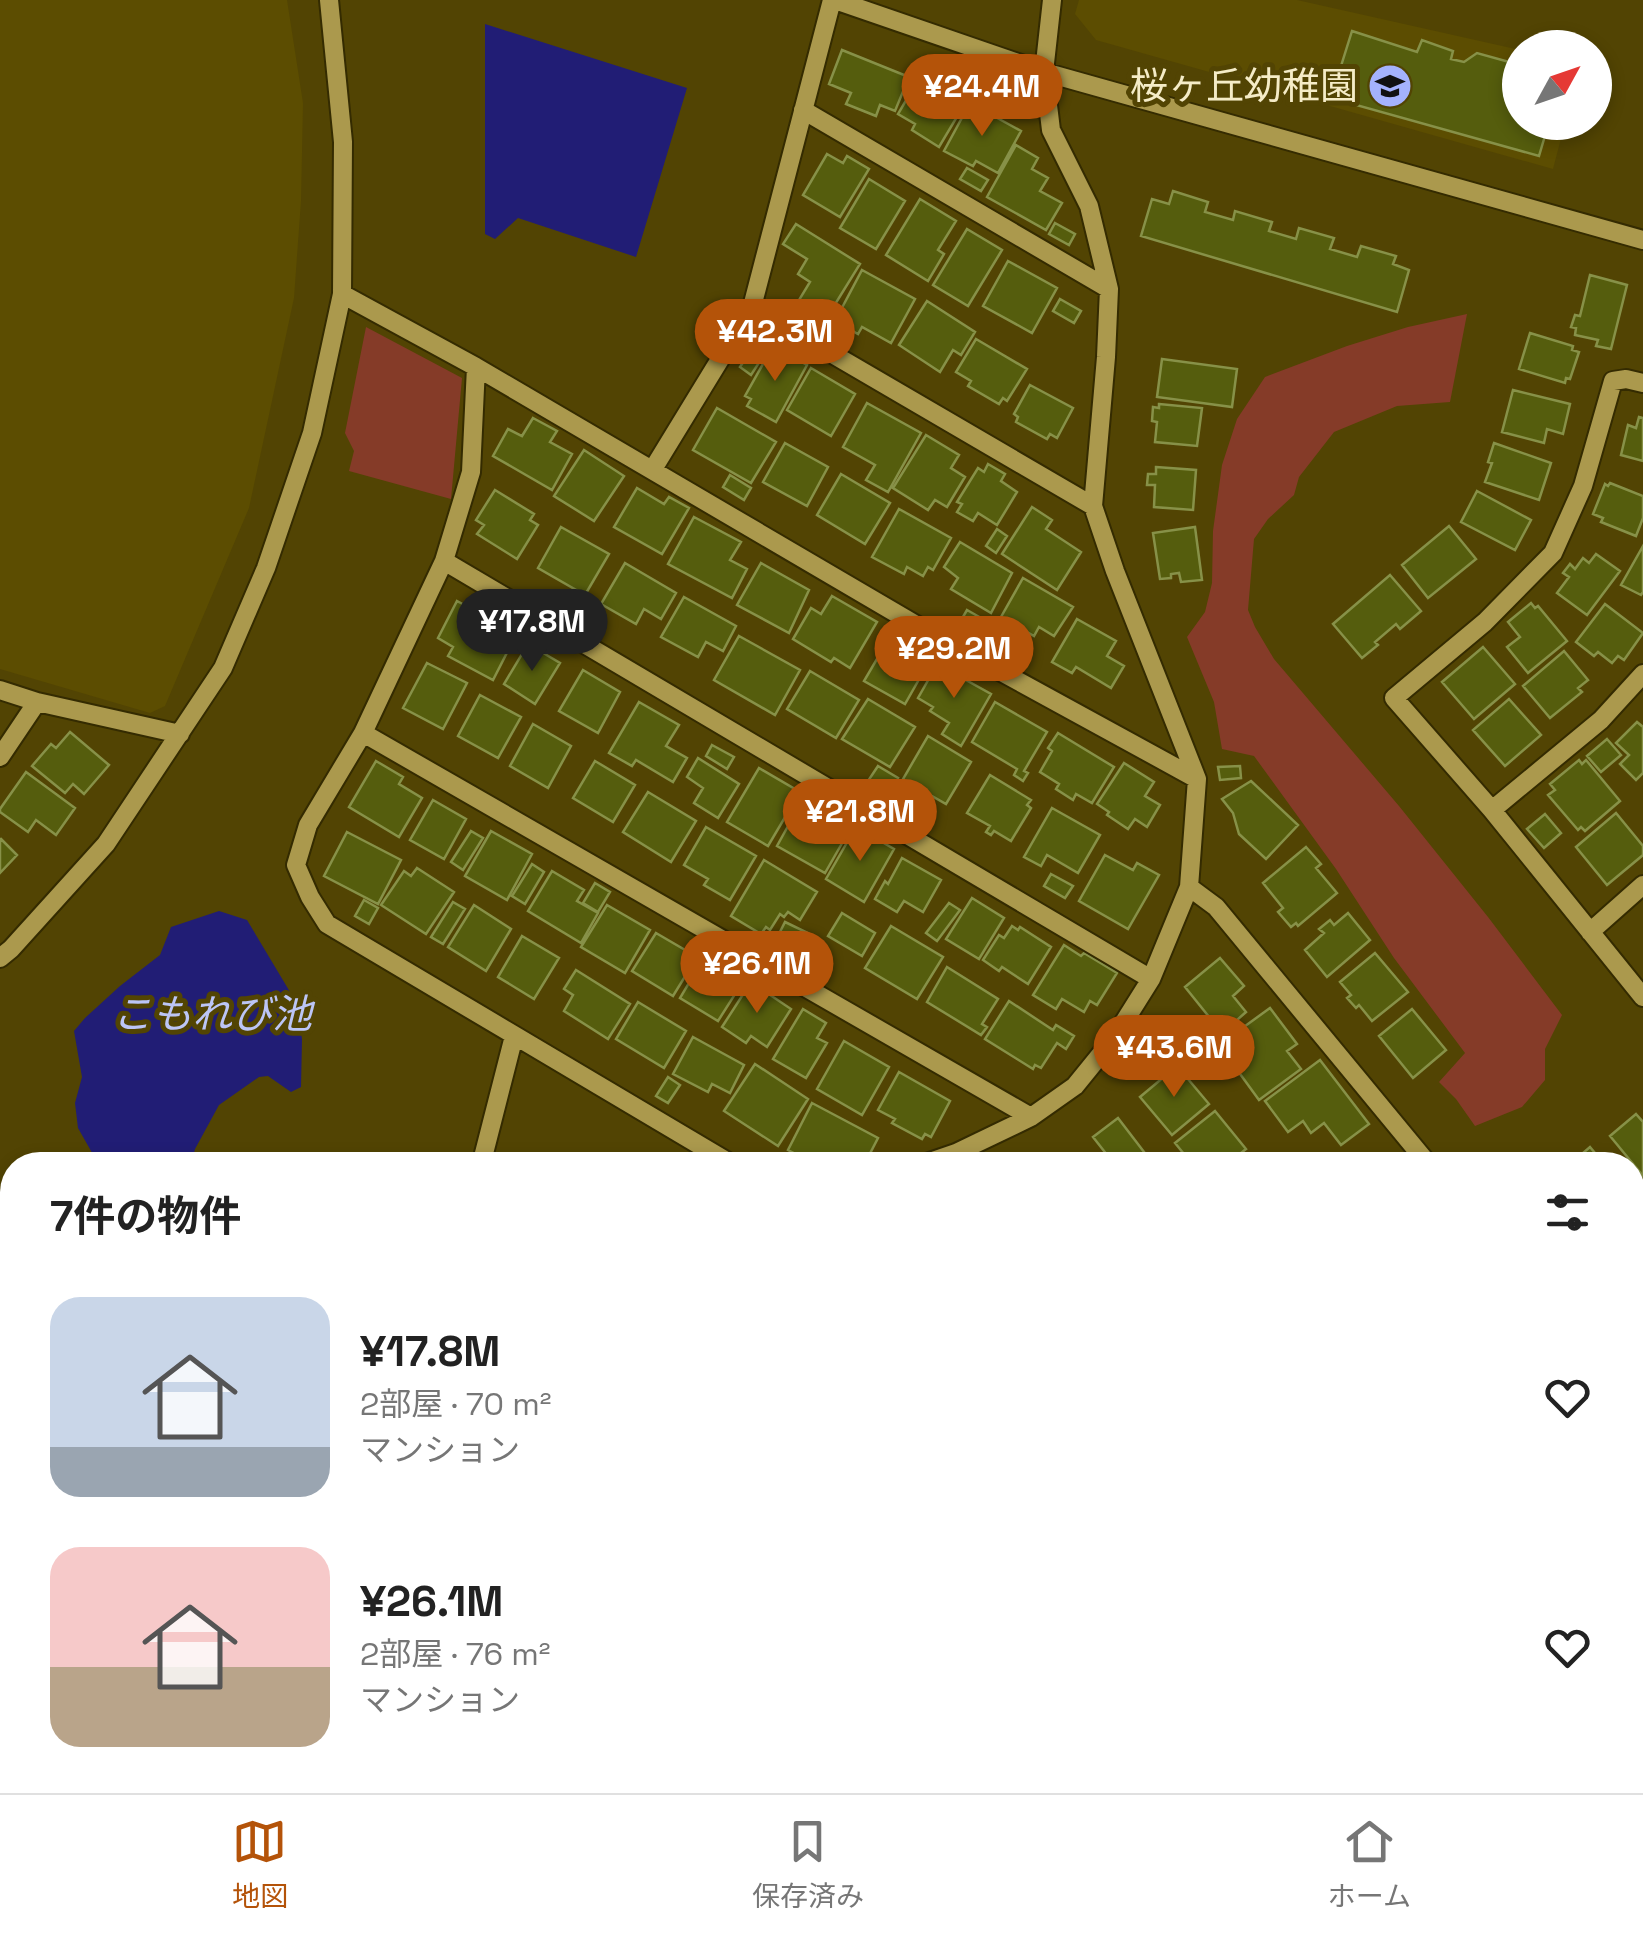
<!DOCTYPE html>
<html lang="ja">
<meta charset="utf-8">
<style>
body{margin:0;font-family:"Space Grotesk","Noto Sans JP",sans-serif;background:#f6f6f6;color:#222;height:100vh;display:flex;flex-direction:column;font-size:38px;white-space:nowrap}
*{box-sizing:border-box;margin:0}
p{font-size:32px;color:#767676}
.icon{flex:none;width:55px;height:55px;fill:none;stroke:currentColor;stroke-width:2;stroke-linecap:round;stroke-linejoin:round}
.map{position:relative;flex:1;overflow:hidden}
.panel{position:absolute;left:0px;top:1152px;width:1645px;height:642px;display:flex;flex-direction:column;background:#fff;border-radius:40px 40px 0 0;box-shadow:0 5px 15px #0003}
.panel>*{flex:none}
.needle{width:65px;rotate:50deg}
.controls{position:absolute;left:1502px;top:30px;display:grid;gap:20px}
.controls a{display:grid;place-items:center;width:110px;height:110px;border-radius:50%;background:#fff;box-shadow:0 5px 15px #0003;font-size:50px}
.price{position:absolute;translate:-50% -85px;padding:0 22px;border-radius:35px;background:#b45309;color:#fff;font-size:32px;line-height:65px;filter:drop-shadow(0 2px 5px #0008)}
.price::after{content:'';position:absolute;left:50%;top:60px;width:30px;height:22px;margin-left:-15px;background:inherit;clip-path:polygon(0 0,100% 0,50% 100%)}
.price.selected{background:#222;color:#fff}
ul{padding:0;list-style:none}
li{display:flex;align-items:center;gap:30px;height:250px;padding:0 50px}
li span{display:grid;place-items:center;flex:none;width:280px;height:200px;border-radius:30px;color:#555}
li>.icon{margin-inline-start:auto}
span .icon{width:120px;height:120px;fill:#fffc;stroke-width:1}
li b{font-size:42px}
h2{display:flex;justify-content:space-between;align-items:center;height:120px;padding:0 50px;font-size:42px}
.dock{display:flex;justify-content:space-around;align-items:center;height:140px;border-top:2px solid #e0e0e0;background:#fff;font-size:28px;color:#767676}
.dock a{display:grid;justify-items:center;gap:5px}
.dock .selected{color:#b45309}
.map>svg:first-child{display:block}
.built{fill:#5c4d01}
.green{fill:#853b28}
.water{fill:#211d75}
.building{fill:#555d0d;stroke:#879148;stroke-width:2.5}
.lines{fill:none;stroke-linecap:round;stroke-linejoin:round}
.minor-casing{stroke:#342b01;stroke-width:22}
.minor{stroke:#ab994d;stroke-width:18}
.labels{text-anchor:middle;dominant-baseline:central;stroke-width:10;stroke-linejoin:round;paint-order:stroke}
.poi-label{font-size:38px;fill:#f5ecc7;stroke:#524403;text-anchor:end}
.water-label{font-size:40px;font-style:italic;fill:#bcc5f6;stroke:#524403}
</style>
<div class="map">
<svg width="1643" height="1793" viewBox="0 0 1643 1793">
<rect width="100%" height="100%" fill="#524403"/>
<path class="built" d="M0,0h287l16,103 -2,98 -7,97 -45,210 -84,198 -15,7 -150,-44z
M1079,0h218l223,50v72l45,1 -12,46 -457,-129 -21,-26z"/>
<path class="green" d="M1467,314l-17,88 -53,4 -63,26 -35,45 -5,18 -26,24 -14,20 -6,71 7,17 19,32 125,147 89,111 74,98 -17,34v31l-23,27 -47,19 -19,-27 -17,-17 26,-29 -71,-95 -58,-89 -82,-113 -32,-7 -8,-47 -27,-65 18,-25 7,-29 1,-52 9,-66 15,-46 28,-42 82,-31 61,-19z
M366,327l96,51 -11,121 -102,-28 5,-20 -9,-18z"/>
<path class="water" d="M485,24l202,64 -51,169 -118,-39 -23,21 -10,-5z
M219,911l28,9 49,82 6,37 -1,48 -10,5 -23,-16 -9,1 -40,28 -24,44 -4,16h-92l-21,-37 -3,-25 7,-26 -8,-46 11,-13 35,-32 40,-31 11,-28z"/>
<path class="building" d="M1352,31l65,21 5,-12 31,11 -2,8 13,3 13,-9 43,12v57h29l-10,34 -208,-58z
M842,50l67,27 -14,34 -15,-6 -4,11 -30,-12 5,-11 -22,-9z
M922,73l45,27 -28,47 -27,-17 3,-6 -17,-10z
M970,103l51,28 -23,42 -22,-12 -3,5 -29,-15z
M1016,145l22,13 -6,11 16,9 -8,13 22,12 -16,27 -59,-33z
M827,154l16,9 4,-7 22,13 -29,48 -37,-22z
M967,168l21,12 -7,11 -21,-12z
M869,179l36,22 -29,48 -36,-21z
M1173,191l35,11 -3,10 28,8 2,-9 37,11 -3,9 27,8 3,-11 35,10 -4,11 27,8 4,-11 35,10 -3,8 16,6 -12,42 -256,-76 11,-37 17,5z
M920,199l36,22 -18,29 6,4 -16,27 -42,-26z
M1055,223l20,11 -6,11 -20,-11z
M796,224l64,40 -39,63 -28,-17 17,-28 -12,-8 9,-15 -24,-15z
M967,229l35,21 -34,56 -35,-21z
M1008,261l49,27 -25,45 -49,-27z
M862,270l53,29 -24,44 -29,-16 -4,7 -23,-13z
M1590,275l37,10 -16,64 -15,-3 2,-6 -23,-5 1,-7 -5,-1 4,-12 5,1z
M1060,299l21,12 -7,12 -21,-12z
M927,301l48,31 -14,23 -8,-5 -13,22 -41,-27z
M1530,333l43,13 -1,4 7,2 -9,27 -4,-1 -1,5 -46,-14z
M976,339l51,30 -20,32 -4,-3 -4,6 -31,-18 3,-5 -15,-9z
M773,346l34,19 -31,57 -29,-16 4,-7 -6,-3z
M753,347l11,8 -13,20 -11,-8z
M1162,359l75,10 -5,38 -75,-10z
M811,368l44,26 -24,42 -44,-26z
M1030,385l43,23 -16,30 -7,-4 -3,5 -31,-17 2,-5 -4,-3z
M1513,390l57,14 -7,30 -16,-5 -3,14 -42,-11z
M867,403l54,30 -33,59 -22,-12 9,-15 -32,-18z
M1159,404l43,4 -5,38 -42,-4 2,-20 -5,-1 1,-14 6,1z
M717,408l59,34 -25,41 -58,-33z
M1639,417l4,1v43l-22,-6 7,-30 8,3z
M533,418l24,13 -7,11 22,12 -20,36 -59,-34 15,-27 14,7z
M926,435l33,20 -8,13 14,9 -18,30 -12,-7 -7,10 -35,-22z
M785,443l43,24 -21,39 -44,-24z
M1494,443l57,20 -12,37 -54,-18 7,-19 -4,-1z
M584,450l40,26 -30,45 -40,-25z
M988,464l17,10 -4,7 16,11 -20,33 -19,-12 -5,8 -16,-9 5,-8 -5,-2 21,-34 6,4z
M1156,467l40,3 -3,40 -39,-3 1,-22h-8l1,-11h8z
M841,474l49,29 -25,41 -48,-29z
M730,475l21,13 -7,12 -21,-13z
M1610,483l33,13v22l-7,18 -35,-14 2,-4 -10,-4 12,-30 3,2z
M637,488l27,16 5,-7 20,11 -27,46 -48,-27z
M495,490l39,24 -4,6 8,5 -21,34 -40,-25 7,-9 -8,-5z
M1477,491l54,29 -16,30 -54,-28z
M1032,507l20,13 -6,9 35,23 -24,38 -55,-36z
M899,509l52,29 -18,32 -5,-3 -5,9 -16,-9 -3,7 -32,-17z
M694,517l47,25 -11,18 17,9 -15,29 -64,-34z
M1449,526l27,33 -48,39 -26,-33z
M561,527l48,27 -24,41 -47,-27z
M1195,527l7,53 -21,2 -2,-9 -8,1v4l-11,1 -7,-46z
M997,529l10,7 -11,17 -10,-7z
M960,542l52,31 -21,40 -40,-24 7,-11 -14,-11z
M1643,546v46l-2,3 -20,-10z
M1596,554l24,17 -33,44 -30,-22 12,-16 -6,-4 7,-9 5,5 8,-11 6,5z
M625,563l51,30 -15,26 -17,-10 -8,15 -35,-20z
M761,563l48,27 -20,43 -52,-28z
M1390,575l31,36 -21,18 -4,-5 -21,18 3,3 -16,13 -29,-34z
M1023,578l50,29 -19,29 -15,-9 -5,9 -33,-19z
M832,596l45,26 -27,46 -16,-10 -3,4 -38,-23 18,-31 10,6z
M684,597l52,29 -13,25 -17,-9 -8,15 -37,-20z
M457,601l60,32 -24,47 -45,-24 5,-9 -15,-9z
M1531,603l4,5 3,-2 29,35 -39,32 -21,-26 13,-10 -12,-15z
M1605,604l38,29 -19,27 -6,-4 -6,7 -14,-11 -4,4 -18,-14z
M967,610l21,12 -7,12 -21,-12z
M1077,619l39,22 -9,15 17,10 -13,22 -35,-21 -4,6 -20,-11z
M894,630l40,23 -29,51 -41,-23z
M739,636l61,34 -25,45 -61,-35z
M528,644l32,19 -25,41 -31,-20z
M1483,647l32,37 -41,35 -32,-37z
M1564,651l24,29 -10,8 4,4 -32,26 -27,-32z
M948,660l13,8 -4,7 34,19 -30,52 -19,-12 7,-11 -19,-12 3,-4 -15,-9 20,-35 6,3z
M427,663l40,20 -24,46 -40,-21z
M583,670l37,22 -22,41 -39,-22z
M810,671l49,29 -23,38 -49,-29z
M480,695l41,22 -23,41 -40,-22z
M868,699l47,28 -25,40 -48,-28z
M1509,699l32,36 -36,31 -32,-36z
M639,702l40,23 -13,21 21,12 -14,24 -37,-22 -4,6 -23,-13z
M995,702l52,30 -23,39 4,2 -5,8 -9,-6 3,-6 -45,-27z
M1637,722l6,5v46l-7,7 -16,-16 9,-9 -13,-12z
M533,724l38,22 -23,42 -38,-22z
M70,732l39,33 -25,29 -11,-10 -8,9 -33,-27 19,-22 5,4z
M1058,733l56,34 -22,36 -16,-9 -3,6 -17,-11 3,-5 -19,-12 12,-21 -4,-3z
M928,736l43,26 -25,42 -16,-9 -4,6 -27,-15z
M1607,739l14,16 -20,17 -14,-16z
M712,745l22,12 -7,12 -21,-13z
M698,758l41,26 -21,34 -24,-15 9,-15 -16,-11z
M1579,760l3,4 4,-4 34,41 -35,30 -4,-4 -3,3 -30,-35 7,-5 -5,-6z
M376,761l27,16 -4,7 23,14 -23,39 -50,-30z
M595,761l40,24 -22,37 -40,-24z
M1124,763l30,19 -9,14 15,9 -13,22 -12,-8 -7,10 -21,-14 2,-3 -12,-8z
M878,766l20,12 -11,18 -21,-12z
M1240,766l1,12 -21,2 -2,-13z
M759,768l41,24 -32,54 -41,-24z
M26,772l49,36 -19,27 -20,-15 -8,12 -28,-20v-3z
M990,775l41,25 -4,5 4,3 -20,33 -17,-10 -3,4 -5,-3 4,-6 -23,-13z
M1251,781l47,44 -32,34 -27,-25 -6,-21 -11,-14z
M648,792l48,29 -25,41 -48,-30z
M808,797l21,12 -7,12 -21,-12z
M433,800l33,19 -22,40 -34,-19z
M1052,808l48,27 -22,38 -31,-18 -6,11 -17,-9z
M797,810l48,28 -20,35 -48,-27z
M1616,813l27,33v9l-36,30 -31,-38z
M1545,814l16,19 -17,15 -17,-19z
M706,827l50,29 -26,44 -26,-15 4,-6 -24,-14z
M856,827l38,22 -30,53 -38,-23z
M471,831l12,7 -20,32 -12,-8z
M491,831l41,23 -25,46 -42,-24z
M347,832l54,28 -23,44 -54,-28z
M1,839l16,16 -17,18v-33z
M1306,847l15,17 -5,4 21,25 -39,33 -2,-3 -5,4 -13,-15 5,-4 -20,-25z
M1105,855l28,15 4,-7 22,12 -31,54 -49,-28z
M902,858l39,22 -18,32 -19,-11 -7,11 -22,-13 10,-18 3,3z
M764,860l53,32 -17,28 -12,-8 -4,5 -4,-3 -10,16 -4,-3 -5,7 -30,-18z
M532,864l12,8 -19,32 -13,-8z
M417,868l37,24 -28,42 -45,-29 23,-34 7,5z
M552,871l32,19 -7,11 21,12 -17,30 -53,-32z
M1051,874l22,12 -8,12 -21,-12z
M595,883l15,9 -12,20 -15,-9z
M972,898l32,20 -25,41 -33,-20z
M364,900l14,8 -9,16 -14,-8z
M453,902l12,7 -22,35 -12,-7z
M949,903l11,7 -23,31 -11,-8z
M474,905l37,24 -25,42 -38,-24z
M607,905l43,25 -25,43 -44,-26z
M842,913l33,20 -13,23 -34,-20z
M1348,913l22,27 -43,37 -22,-27 19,-17 -5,-4 11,-9 4,5z
M785,922l23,11 -13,26 -23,-11z
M891,926l52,31 -26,42 -52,-31z
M1012,926l6,4 2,-3 31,20 -23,37 -26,-17 -3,4 -16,-11 16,-25 5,3z
M656,933l41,24 -24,39 -41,-25z
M522,936l37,22 -25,41 -36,-22z
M1064,945l17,11 3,-3 33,20 -20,32 -7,-4 -6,11 -22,-13 -6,10 -23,-14z
M1375,953l33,39 -36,29 -13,-16 -3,3 -9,-10 4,-3 -11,-13z
M705,956l39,24 -26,41 -38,-23z
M1220,958l24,28 -11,10 13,16 -18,16 -3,-5 -7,5 -33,-41z
M947,967l51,32 -16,25 5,3 -6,8 -54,-33z
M576,970l54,34 -22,35 -44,-28 9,-16 -9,-6z
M751,982l40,27 -24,38 -16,-11 -5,7 -24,-16z
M1009,1001l44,29 3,-5 18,11 -8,13 -9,-6 -16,25 -6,-3 -2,4 -48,-30z
M638,1002l48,29 -22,37 -48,-29z
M1270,1008l27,36 -10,7 14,18 -42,31 -40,-55z
M803,1009l23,14 -9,15 10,5 -21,35 -33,-19z
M1412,1009l34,41 -33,28 -34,-42z
M693,1037l51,28 -14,28 -18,-9 -4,8 -35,-18z
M844,1041l45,26 -27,48 -45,-26z
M1320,1060l49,64 -28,21 -17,-22 -13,10 -8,-12 -15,11 -23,-31z
M755,1064l53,35 -30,47 -54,-35z
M1177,1066l32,38 -37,31 -32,-38z
M899,1072l51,29 -19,36 -6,-3 -3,5 -30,-16 3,-4 -17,-9z
M668,1077l12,8 -12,18 -12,-7z
M812,1103l66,35 -14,27h-8l-19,-10 -5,10 -16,-8 -3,6 -25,-13z
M1215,1111l31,38 -20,16h-33l-18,-22z
M1636,1114l7,8v54l-33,-40z
M1118,1118l36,47h-39l-22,-28z
M1590,1147l15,18h-36z
M1643,1255v42l-11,-13v-20z
M12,1324v53l-12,-18v-27z
M1632,1340l11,13v41l-11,9z
M0,1412l12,16v20l-12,10z
M1642,1460l1,58 -11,9v-59z
M10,1528l2,8v62l-6,2 -6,-15v-53z
M1632,1567l11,13v14l-11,8z
M12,1613v58l-12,4v-57z
M1636,1697l7,8v55l-2,2 -3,-3 -6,5v-64z
M6,1754l6,14v14h13l3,11h-28v-37z
M55,1782h39l2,6 -11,5h-26z
M152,1782h17l4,11h-45z
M186,1782h53l9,11h-54z
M359,1782h55l18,11h-79z
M460,1782h78l-5,11h-63l-12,-6z
M764,1782h32l15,9 -53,2z
M890,1782h52l3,3 -5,8h-42l-10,-7z
M955,1782h25l15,11h-47z
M1083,1782h33l11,8 -2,3h-50z
M1143,1782h14l13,11h-36z
M1266,1782h40l11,11h-58l-2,-1z
M1365,1782h59v1l-12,10h-38z
M1553,1782h53l4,5 -8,6h-40z"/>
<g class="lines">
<defs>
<path id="minor" d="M835,0l209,72 599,168
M803,110l306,179
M342,294l134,73 447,262 274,150
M752,307l341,199
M476,367l-5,105 -27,89 -81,172 -55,92 -12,40 14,32 17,27 406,241
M1643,383l-17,-4 -13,2 -30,105 -30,67 -68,69 -91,76 98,112 151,187
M653,469l99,-162 80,-307
M444,561l707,418
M0,690l37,12 143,32
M363,733l668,384
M0,757l37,-55
M1492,810l109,-90 42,-46
M1189,887l27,20 213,258
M1590,932l53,-47
M0,958l11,-9 95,-105 117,-176 43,-100 46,-135 30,-139 1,-152 -14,-142
M481,1165l33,-129
M921,1165l35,-12 75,-36 44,-31 39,-48 37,-59 38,-92 8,-108 -82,-208 -22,-65 13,-149 3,-68 -20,-83 -38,-76 -7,-58 8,-72
M1632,1226l11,-8
M1632,1431l11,-8
M0,1506l12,-5
M1632,1654l11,-9
M0,1723l12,-5
M594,1782l21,11
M307,1793l11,-11
M574,1793l7,-11
M849,1793l6,-11
M1034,1793l8,-11
M1216,1793l9,-11
M1465,1793l12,-11"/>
</defs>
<use href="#minor" class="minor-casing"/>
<use href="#minor" class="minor"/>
</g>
<defs>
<symbol id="school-disc" viewBox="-11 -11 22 22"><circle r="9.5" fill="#a4b2fc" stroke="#524403"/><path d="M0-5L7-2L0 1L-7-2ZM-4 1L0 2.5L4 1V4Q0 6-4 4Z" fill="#111"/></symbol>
</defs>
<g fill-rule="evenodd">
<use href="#school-disc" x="1365" y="61" width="50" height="50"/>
</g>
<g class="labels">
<g class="poi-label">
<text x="1358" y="86">桜ヶ丘幼稚園</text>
</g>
<g class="water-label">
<text x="212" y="1014">こもれび池</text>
</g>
</g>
</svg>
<div class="controls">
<a><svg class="needle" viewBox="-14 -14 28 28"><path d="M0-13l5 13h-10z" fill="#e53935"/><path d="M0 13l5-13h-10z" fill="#767676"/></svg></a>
</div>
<b class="price" style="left:982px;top:139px">¥24.4M</b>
<b class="price" style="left:775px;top:384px">¥42.3M</b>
<b class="price selected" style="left:532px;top:674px">¥17.8M</b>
<b class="price" style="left:954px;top:701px">¥29.2M</b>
<b class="price" style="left:860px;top:864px">¥21.8M</b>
<b class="price" style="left:757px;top:1016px">¥26.1M</b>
<b class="price" style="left:1174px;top:1100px">¥43.6M</b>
<section class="panel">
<h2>7件の物件<svg class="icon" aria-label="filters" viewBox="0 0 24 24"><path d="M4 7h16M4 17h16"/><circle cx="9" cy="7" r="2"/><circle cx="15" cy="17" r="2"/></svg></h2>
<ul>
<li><span style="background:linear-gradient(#c9d6e8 75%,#9aa5b1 0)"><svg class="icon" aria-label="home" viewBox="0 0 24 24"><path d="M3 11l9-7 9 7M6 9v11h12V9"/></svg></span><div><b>¥17.8M</b><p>2部屋 · 70 m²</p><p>マンション</p></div><svg class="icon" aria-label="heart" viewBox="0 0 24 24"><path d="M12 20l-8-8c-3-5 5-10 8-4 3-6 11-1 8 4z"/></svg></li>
<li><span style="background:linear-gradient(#f6c9c9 60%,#b9a48a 0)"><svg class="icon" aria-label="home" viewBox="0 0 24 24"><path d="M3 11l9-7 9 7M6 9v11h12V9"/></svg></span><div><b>¥26.1M</b><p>2部屋 · 76 m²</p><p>マンション</p></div><svg class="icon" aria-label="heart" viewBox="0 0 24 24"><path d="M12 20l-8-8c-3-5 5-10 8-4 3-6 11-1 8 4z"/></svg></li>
</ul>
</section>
</div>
<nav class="dock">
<a class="selected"><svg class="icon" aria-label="map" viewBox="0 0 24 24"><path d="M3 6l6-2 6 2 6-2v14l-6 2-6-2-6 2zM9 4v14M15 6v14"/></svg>地図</a>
<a><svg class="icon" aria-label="saved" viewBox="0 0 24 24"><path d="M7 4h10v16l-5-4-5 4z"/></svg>保存済み</a>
<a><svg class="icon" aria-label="home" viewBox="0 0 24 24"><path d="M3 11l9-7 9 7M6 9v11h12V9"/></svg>ホーム</a>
</nav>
